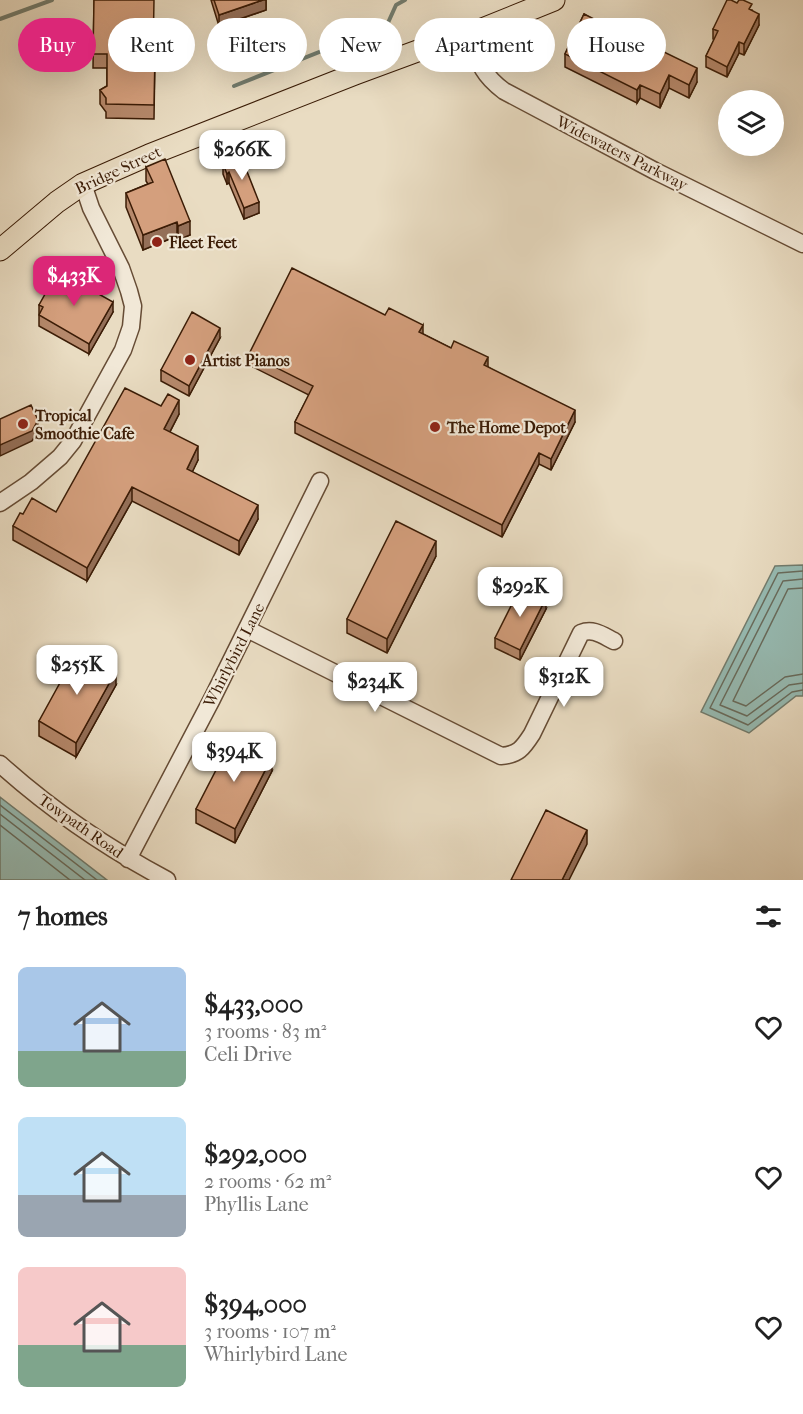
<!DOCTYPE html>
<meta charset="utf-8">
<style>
body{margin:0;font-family:"IM FELL French Canon",serif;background:#f6f6f6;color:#222;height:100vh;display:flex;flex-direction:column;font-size:22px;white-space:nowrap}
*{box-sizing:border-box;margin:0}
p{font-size:20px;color:#767676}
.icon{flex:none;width:33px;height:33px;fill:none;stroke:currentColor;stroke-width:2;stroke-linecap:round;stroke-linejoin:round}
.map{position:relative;height:880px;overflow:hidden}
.sheet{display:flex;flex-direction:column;background:#fff;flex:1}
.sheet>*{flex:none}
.guide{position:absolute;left:18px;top:18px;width:768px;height:54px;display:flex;gap:12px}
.tools{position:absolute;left:718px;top:90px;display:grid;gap:12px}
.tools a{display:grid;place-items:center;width:66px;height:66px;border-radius:50%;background:#fff;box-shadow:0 6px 24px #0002;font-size:30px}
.price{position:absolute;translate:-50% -51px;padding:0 14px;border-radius:12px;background:#fff;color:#222;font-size:20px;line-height:39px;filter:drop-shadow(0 2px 3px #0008)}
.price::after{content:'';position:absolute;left:50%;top:36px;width:18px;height:14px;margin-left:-9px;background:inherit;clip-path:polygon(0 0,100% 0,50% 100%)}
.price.on{background:#db2777;color:#fff}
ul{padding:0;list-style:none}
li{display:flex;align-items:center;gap:18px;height:150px;padding:0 18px}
li span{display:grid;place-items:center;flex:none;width:168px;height:120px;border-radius:9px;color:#555}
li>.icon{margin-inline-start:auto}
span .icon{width:72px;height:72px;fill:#fffc;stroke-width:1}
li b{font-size:26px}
h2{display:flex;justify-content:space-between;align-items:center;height:72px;padding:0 18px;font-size:26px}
.tag{padding:0 21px;border-radius:27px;background:#fff;box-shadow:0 6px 24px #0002;font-size:21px;line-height:54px}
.tag.on{background:#db2777;color:#fff}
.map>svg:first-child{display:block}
.water{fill:#97bcb4;stroke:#727c6e;stroke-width:1.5}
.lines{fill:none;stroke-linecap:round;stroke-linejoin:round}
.shore{stroke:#696c5d;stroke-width:1.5}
.stream{stroke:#727c6e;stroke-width:4}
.minor-casing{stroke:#664c35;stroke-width:19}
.major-casing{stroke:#3b1c06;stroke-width:23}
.minor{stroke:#f1e8d7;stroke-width:16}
.major{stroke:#e9dcc2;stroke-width:21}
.wall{fill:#b6896c;stroke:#3b1c06;stroke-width:1.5}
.shaded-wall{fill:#946f58;stroke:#3b1c06;stroke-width:1.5}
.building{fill:#d49f7d;stroke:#3b1c06;stroke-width:1.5}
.poi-dot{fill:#8f2418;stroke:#f1e8d7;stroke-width:2}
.labels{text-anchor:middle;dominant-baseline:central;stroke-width:4.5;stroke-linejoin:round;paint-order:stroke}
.street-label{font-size:16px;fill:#3b1c06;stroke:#f1e8d7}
.poi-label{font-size:16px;font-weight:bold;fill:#3b1c06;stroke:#f1e8d7;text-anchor:start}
</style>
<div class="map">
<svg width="803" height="880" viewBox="0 0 803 880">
<rect width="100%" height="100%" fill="#e9dcc2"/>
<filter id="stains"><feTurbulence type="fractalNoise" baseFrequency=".00333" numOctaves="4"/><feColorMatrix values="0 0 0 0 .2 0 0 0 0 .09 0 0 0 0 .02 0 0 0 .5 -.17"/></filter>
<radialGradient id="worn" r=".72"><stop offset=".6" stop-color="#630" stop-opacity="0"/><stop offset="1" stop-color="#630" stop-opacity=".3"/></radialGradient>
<path class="water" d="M803,565v131h-7l-47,37 -48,-21 74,-146z
M0,797l107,83h-107z"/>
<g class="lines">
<path class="shore" d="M803,571l-25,2 -68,135 38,17 44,-33 11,-2
M803,579l-20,2 -63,124 27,11 42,-31 14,-2
M803,588l-15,1 -55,112 13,5 39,-29 18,-3
M0,805l97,75
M0,814l85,66
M0,825l70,55"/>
<path class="stream" d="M0,19l52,-19
M234,86l153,-61 9,-20 9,-5"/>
<defs>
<path id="minor" d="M470,34c9,27 10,39 34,57l151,80 148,73
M0,503l31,-21 29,-25 13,-16 50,-91 8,-23 2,-21 -4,-15 -8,-23 -30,-60 -8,-24
M247,629l254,127c17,-1 22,-8 31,-22l49,-101c12,-5 21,2 33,8
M0,764c50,45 107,84 167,116
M128,859l84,-160 108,-218"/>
<path id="major" d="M0,250l57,-48 26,-18 66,-29 206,-81 76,-28 39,-12 84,-34"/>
</defs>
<use href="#minor" class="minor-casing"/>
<use href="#major" class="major-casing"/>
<use href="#minor" class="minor"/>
<use href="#major" class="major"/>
</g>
<path class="wall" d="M94,0l59,55h2l-1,64 -48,-1v-6l-6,-8v-14l7,-4v-18h-14z
M211,0h55v10l-47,16z
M752,10l7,15 -15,30 -5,-2 -12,24 -21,-10v-11l8,-16 -1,-1v-10z
M584,14l113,68 -8,16 -20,-10 -9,20 -20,-10 -3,5 -72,-36v-13z
M223,164l25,11 11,38 -15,6 -15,-36 -2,1 -4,-10z
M146,167l44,68 -12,5 -1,-4 -34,14 -17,-43v-14l22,-9 -2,-3z
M39,305l74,7 -24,42 -50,-28z
M423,334l65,33 87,55 -24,48 -12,-6 -37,73 -207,-104v-11l14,-27 -60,-30v-11z
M220,338l-31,58 -28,-15v-11z
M161,406l18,8 -9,18 28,28 -6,12 66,47 -19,36 -107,-54 -45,80 -74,-41v-14l10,-12 33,-2z
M436,556l-49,97 -40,-20v-14z
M546,609l-26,51 -25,-12v-10z
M116,685l-40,72 -37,-21v-15z
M272,771l-37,72 -39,-20v-14z"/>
<path class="shaded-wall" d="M263,0h3v10l-47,16v-11z
M759,14v11l-15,30v-11z
M739,42v11l-12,24v-10z
M697,68v14l-8,16v-13z
M669,75v13l-9,20v-14z
M640,85v13l-3,5v-13z
M229,172v11l-2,1v-10z
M259,202v11l-15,6v-11z
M190,221v14l-12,5v-14z
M177,222v14l-34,14v-15z
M113,302v10l-24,42v-10z
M423,325v11l-4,-4z
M220,328v10l-31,58v-10z
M488,357v12l-4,-4z
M179,400v14l-15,29v-14z
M575,410v12l-24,48v-11z
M38,420v11l-6,10 -32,15v-11z
M198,446v14l-11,23v-14z
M539,453v11l-37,73v-12z
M132,487v14l-45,80v-13z
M258,505v14l-19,36v-14z
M436,541v15l-49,97v-14z
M546,598v11l-26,51v-10z
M116,671v14l-40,72v-14z
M272,757v14l-37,72v-14z
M587,830v14l-18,36h-7z"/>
<path class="building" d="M94,0h60l-1,55h2l-1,50 -48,-1v-6l-6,-8 7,-4v-32h-14z
M214,0h49l-44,15z
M727,0h4l6,3 2,-3h4l9,4 -3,5 10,5 -15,30 -5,-2 -12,25 -21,-11 12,-25 -5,-2z
M584,14l77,39 1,-2 35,17 -8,17 -20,-10 -9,19 -20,-9 -3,5 -72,-36z
M243,155l5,13 -2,1 13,33 -15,6 -15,-36 -2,2 -4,-10z
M165,159l25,62 -12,5 -1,-4 -34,13 -17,-42 27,-11 -7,-15z
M292,268l93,47 4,-7 34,17 -4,7 32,16 3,-7 34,16 -4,8 91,45 -24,49 -12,-6 -37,72 -207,-103 18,-36 -64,-32z
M58,271l55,31 -24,42 -50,-29 4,-8 -4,-2z
M192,312l28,16 -31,58 -28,-16z
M125,388l36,18 7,-12 11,6 -15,29 34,17 -11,23 71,36 -19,36 -107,-54 -45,81 -74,-42 7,-13 3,1 9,-16 24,14z
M31,405l7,15 -6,11 -32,14v-26z
M396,521l40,20 -49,98 -40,-20z
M521,586l25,12 -26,52 -25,-12z
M78,650l38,21 -40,72 -37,-22z
M233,737l39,20 -37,72 -39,-20z
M546,810l41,20 -25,50h-51z"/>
<g class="poi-dot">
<circle cx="157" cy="242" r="6"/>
<circle cx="190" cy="360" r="6"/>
<circle cx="23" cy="424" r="6"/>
<circle cx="435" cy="427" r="6"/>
</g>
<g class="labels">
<g class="street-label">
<text transform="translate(622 153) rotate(27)">Widewaters Parkway</text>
<text transform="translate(118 170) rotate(-25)">Bridge Street</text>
<text transform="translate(234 655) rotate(-63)">Whirlybird Lane</text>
<text transform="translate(81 826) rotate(35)">Towpath Road</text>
</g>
<g class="poi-label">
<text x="169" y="242">Fleet Feet</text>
<text x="202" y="360">Artist Pianos</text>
<text x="35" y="415">Tropical<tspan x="35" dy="18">Smoothie Cafe</tspan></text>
<text x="447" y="427">The Home Depot</text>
</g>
</g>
<rect width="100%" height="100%" filter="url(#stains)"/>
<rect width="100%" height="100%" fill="url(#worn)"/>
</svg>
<div class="tools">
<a><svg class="icon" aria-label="layers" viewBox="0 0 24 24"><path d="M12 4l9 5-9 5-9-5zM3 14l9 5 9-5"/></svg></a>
</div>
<b class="price" style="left:242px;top:181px">$266K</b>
<b class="price on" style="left:74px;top:307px">$433K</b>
<b class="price" style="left:520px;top:618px">$292K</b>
<b class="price" style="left:77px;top:696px">$255K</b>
<b class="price" style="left:564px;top:708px">$312K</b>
<b class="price" style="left:375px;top:713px">$234K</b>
<b class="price" style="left:234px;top:783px">$394K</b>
<div class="guide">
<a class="tag on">Buy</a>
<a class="tag">Rent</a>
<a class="tag">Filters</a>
<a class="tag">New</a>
<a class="tag">Apartment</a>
<a class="tag">House</a>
</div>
</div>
<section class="sheet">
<h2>7 homes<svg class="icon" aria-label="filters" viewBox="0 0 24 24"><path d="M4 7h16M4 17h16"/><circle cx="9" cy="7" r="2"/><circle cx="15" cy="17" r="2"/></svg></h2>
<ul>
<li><span style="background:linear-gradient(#a9c7e8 70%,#7fa58c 0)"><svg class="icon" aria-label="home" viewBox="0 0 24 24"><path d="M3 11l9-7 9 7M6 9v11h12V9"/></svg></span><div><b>$433,000</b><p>3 rooms · 83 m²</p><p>Celi Drive</p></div><svg class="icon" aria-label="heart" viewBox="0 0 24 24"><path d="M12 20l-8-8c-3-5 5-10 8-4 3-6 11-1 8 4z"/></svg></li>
<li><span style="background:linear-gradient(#bfe0f5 65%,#9aa5b1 0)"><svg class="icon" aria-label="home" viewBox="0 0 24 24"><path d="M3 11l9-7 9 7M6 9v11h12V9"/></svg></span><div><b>$292,000</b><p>2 rooms · 62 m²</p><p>Phyllis Lane</p></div><svg class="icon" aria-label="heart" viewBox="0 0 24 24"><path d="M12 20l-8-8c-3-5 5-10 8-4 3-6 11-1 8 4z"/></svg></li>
<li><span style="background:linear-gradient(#f6c9c9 65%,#7fa58c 0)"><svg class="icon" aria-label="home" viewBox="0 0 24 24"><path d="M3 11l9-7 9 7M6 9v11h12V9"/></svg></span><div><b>$394,000</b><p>3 rooms · 107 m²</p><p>Whirlybird Lane</p></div><svg class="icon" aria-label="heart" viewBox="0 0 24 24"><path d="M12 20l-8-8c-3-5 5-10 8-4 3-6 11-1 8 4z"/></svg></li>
</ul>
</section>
